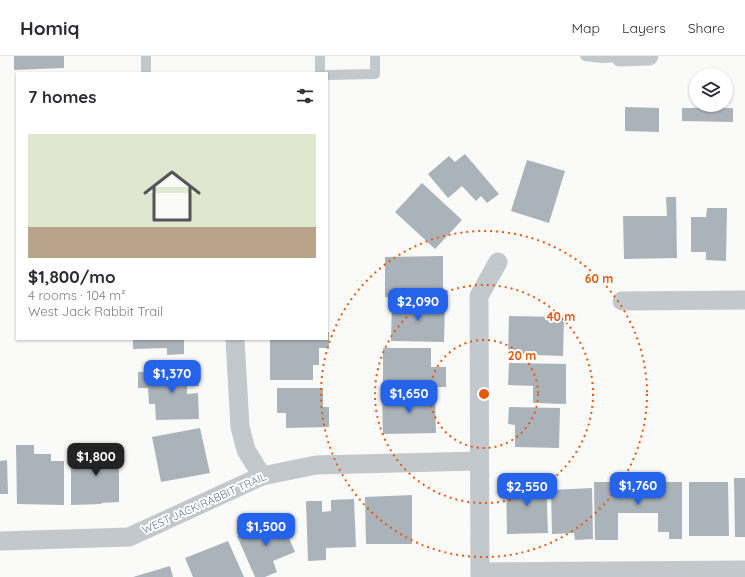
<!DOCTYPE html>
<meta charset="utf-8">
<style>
body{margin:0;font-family:Quicksand,sans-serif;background:#f7f7f7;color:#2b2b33;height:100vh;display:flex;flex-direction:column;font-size:15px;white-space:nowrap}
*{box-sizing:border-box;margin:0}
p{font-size:13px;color:#7c7c81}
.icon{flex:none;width:22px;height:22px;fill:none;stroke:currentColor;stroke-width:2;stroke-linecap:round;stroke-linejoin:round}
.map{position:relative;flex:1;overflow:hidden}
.side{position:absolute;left:16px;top:16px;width:312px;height:268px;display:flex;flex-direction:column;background:#fff;border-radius:0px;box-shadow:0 1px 3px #0004}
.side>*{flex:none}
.controls{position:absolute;left:689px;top:12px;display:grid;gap:8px}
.controls a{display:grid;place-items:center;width:44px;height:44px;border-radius:50%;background:#fff;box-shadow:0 1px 3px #0004;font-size:20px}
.price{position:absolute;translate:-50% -34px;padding:0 9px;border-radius:8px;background:#2563eb;color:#fff;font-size:13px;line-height:26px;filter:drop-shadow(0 1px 2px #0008)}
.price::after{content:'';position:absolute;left:50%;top:24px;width:12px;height:9px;margin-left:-6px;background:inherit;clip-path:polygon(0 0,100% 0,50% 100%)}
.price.active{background:#222;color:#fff}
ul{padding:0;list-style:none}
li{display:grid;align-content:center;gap:8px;height:212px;padding:0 12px}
li span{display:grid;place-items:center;height:124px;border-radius:0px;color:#555}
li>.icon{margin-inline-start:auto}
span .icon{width:72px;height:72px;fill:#fffc;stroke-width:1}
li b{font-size:17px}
h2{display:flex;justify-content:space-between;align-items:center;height:48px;padding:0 12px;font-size:17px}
header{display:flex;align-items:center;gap:24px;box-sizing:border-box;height:56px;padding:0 20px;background:#fff;border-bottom:1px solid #e1e1e2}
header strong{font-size:19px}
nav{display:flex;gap:22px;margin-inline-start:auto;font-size:14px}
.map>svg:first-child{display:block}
.building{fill:#aab3b9}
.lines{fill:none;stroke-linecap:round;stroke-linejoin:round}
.lane{stroke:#c3c8cc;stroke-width:10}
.street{stroke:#c3c8cc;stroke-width:19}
.ring{fill:none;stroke:#e8590c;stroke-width:2;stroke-dasharray:2 4}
.labels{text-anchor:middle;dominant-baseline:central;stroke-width:4;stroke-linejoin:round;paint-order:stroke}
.street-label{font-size:11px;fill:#657683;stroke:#fff}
.centre{fill:#e8590c;stroke:#fff;stroke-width:2}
.ring-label{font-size:12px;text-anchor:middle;font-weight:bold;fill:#e8590c;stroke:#fff;stroke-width:4;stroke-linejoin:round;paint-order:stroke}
</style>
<header>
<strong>Homiq</strong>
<nav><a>Map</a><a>Layers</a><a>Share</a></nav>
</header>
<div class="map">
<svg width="745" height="521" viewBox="0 0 745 521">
<rect width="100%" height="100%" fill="#fafaf8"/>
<path class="building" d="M14,0h50v12l-50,2z
M625,51l34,1v24l-34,-1z
M682,52h51v14l-51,-1z
M465,98l34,40 -12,9 -6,-7 -5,5 -14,-15 -14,12 -20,-24 21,-18 6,6z
M527,104l38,11 -16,52 -38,-12z
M422,127l40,37 -27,29 -40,-37z
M666,141h10l1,61 -53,1 -1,-43h44z
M707,152h20l-1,53 -20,-1v-8h-15v-35h15z
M443,200v40l-58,1v-40z
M392,245l53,1 -1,40 -53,-1z
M509,260l55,1 -1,39 -55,-2z
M327,276h2v16h-10v17h-6v15h-43v-41h57z
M133,283h51v15l-17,1v-7l-34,1z
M383,292h48v19h15v20h-63z
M509,307l57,1v40l-33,-1v-17l-25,-1z
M198,314l1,16h-12v8l11,-1 1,26 -43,1 -1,-16h-6l-1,-16h-10v-16z
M277,332h46v19h6v20l-43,1v-15h-9z
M435,337l1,40 -53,1 -1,-40z
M509,351l51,1 -1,40 -44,-1v-22l-7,-1z
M200,372l10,45 -49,9 -9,-45z
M102,388h17v58l-18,1 1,1 -31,1v-44h12v-8h19z
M16,389h18v9h17v7h13v44l-47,-1z
M7,404l1,34h-8v-33z
M734,422h11v59h-10z
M546,423l2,54 -41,1 -1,-54z
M594,426h88v57h-13v-7h-11v-19h-40v27h-23z
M689,426h39l1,54h-40z
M592,432l1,51 -18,1 -1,-7 -22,1 -1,-44z
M412,439v49h-46l-1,-47z
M354,443l2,48 -30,1v12l-18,1 -2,-60h16v11l9,-1v-11z
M280,462l15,34 -22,9 4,11 -12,5h-10l-18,-41z
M228,485l16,36h-51l-8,-19z
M170,510l3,11h-40z"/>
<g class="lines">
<path class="lane" d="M146,0v17
M320,0v17
M585,0l17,2 18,-1
M327,19l48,-1v-18"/>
<path class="street" d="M620,1l29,-1
M622,245l123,-1
M235,283l5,88 6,23 16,26
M0,485l129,-4 133,-61 54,-11 163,-4
M480,516l265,-2
M480,521l-1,-281 19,-34"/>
</g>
<g class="ring">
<circle cx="484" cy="338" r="54"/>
<circle cx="484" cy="338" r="109"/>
<circle cx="484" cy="338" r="163"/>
</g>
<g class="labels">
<g class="street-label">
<text transform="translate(204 447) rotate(-24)">WEST JACK RABBIT TRAIL</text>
</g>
</g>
<circle cx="484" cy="338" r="6" class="centre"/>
<g class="ring-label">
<text x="599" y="227">60 m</text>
<text x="561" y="265">40 m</text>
<text x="522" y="304">20 m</text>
</g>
</svg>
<div class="controls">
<a><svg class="icon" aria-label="layers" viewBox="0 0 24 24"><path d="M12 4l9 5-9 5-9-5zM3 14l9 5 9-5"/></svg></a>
</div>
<b class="price" style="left:418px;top:266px">$2,090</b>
<b class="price" style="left:172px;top:338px">$1,370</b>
<b class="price" style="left:409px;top:358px">$1,650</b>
<b class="price active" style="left:96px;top:421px">$1,800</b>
<b class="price" style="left:638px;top:450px">$1,760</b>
<b class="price" style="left:527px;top:451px">$2,550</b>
<b class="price" style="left:266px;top:491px">$1,500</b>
<section class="side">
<h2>7 homes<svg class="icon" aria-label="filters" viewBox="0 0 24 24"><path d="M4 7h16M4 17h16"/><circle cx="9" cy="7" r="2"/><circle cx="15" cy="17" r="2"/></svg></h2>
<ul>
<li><span style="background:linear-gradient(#dfe7d0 75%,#b9a48a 0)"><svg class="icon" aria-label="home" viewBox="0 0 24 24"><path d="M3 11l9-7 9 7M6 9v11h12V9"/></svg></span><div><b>$1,800/mo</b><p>4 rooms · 104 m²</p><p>West Jack Rabbit Trail</p></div></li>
</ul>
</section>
</div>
